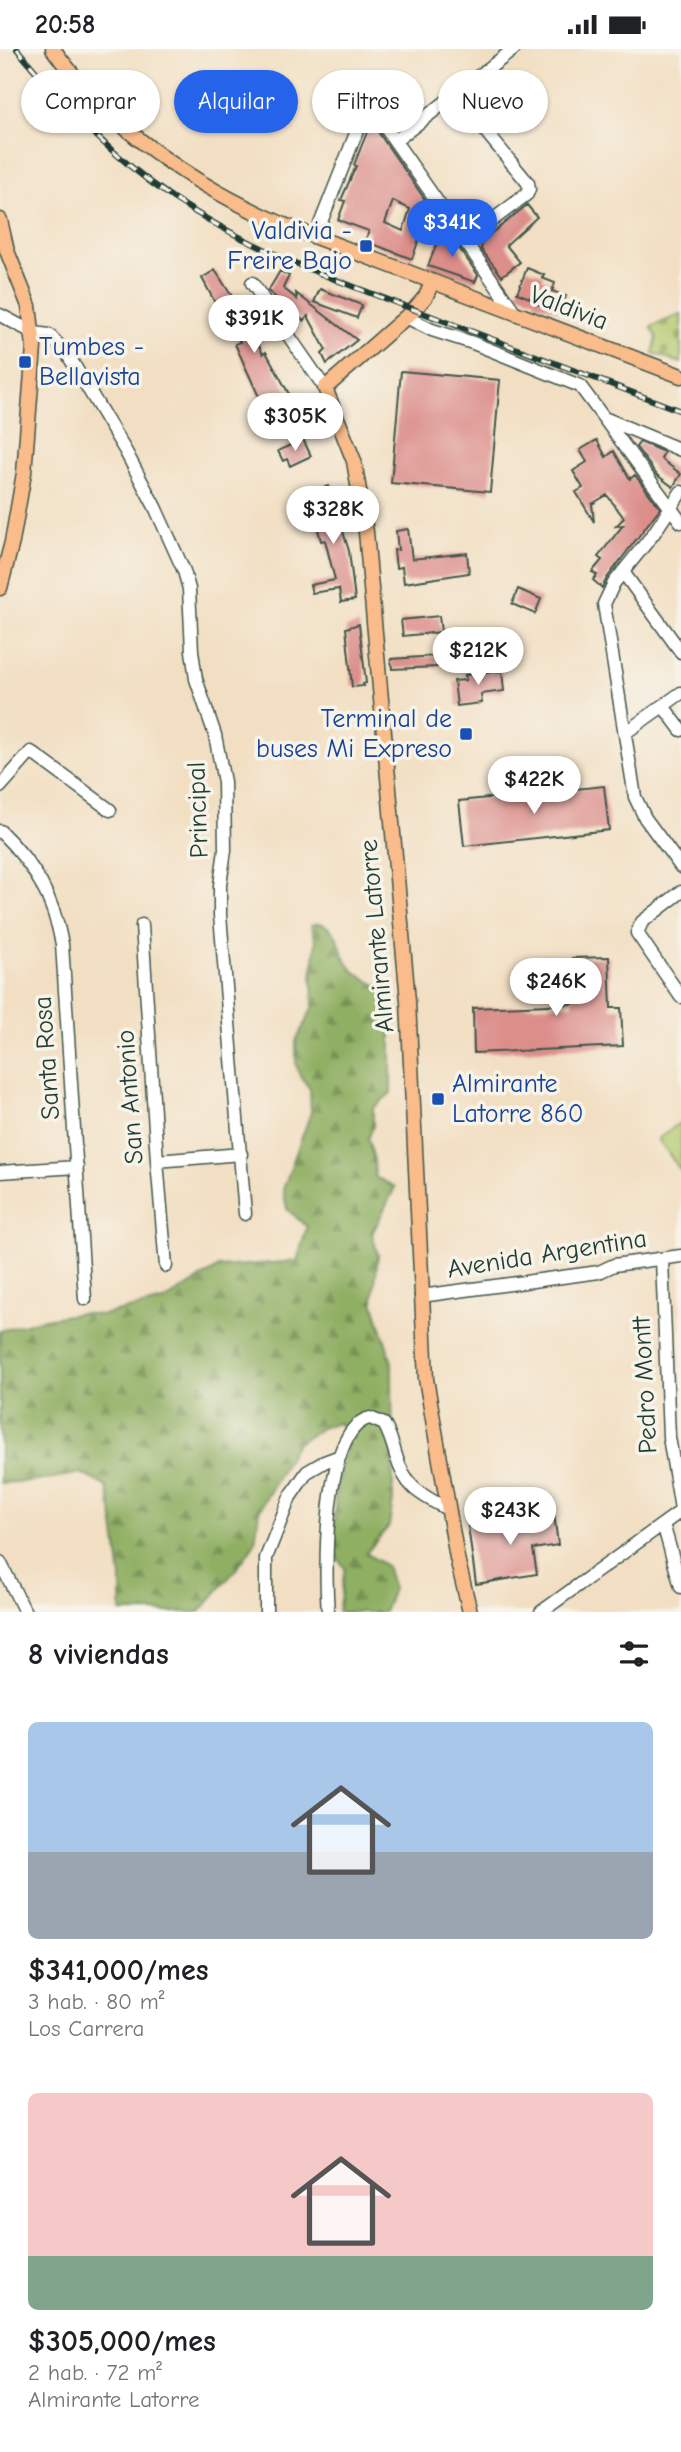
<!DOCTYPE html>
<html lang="es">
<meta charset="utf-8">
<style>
body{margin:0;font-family:"Comic Neue",sans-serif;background:#f6f6f6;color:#202124;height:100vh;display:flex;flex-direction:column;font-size:26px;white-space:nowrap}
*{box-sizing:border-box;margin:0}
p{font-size:23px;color:#757577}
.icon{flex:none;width:38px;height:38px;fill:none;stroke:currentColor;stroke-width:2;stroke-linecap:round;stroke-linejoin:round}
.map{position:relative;height:1563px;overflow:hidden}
.sheet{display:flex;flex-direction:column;background:#fff;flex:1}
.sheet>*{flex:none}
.guide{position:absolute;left:21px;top:21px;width:640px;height:63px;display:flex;gap:14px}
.price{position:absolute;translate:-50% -60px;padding:0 16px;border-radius:24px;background:#fff;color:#222;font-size:23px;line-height:46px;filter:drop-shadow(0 2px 4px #0008)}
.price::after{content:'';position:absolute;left:50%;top:42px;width:21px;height:16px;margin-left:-10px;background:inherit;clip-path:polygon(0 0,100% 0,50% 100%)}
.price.active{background:#2563eb;color:#fff}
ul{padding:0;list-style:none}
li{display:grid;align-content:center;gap:14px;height:371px;padding:0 28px}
li span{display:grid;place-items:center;height:217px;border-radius:10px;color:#555}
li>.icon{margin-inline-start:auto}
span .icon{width:126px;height:126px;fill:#fffc;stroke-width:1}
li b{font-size:30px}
h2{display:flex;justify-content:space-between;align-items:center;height:84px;padding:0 28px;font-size:30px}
.pill{padding:0 24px;border-radius:32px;background:#fff;box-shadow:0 2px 5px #0004;font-size:24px;line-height:63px}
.pill.active{background:#2563eb;color:#fff}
.status{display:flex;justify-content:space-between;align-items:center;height:49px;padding:0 35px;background:#fff;direction:ltr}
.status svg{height:19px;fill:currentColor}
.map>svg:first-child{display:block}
.forest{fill:url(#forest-firs);stroke:#57764b;stroke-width:2}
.cemetery{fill:url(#cemetery-stones);stroke:#6a8452;stroke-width:2}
.pitch{fill:#b4cb70;stroke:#6a8452;stroke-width:2}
.building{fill:#dc8e8b;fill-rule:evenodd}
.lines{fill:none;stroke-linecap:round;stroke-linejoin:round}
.minor-casing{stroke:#3f5549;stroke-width:15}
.major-casing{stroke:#3f5549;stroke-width:17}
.minor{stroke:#fff;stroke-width:12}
.major{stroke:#f9bc8a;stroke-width:14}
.rail-casing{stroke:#1f3d34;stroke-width:6}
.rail{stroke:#f7f3e8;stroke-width:3.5;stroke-dasharray:10;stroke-linecap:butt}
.transit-dot{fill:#1a4fb4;stroke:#f7f3e8;stroke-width:2.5}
.labels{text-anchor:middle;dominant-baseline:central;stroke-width:7;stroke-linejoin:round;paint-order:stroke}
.transit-label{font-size:26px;fill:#164399;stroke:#f7f3e8;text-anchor:end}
.street-label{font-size:26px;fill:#1f3d34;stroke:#f7f3e8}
</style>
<div class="status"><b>20:58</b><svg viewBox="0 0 49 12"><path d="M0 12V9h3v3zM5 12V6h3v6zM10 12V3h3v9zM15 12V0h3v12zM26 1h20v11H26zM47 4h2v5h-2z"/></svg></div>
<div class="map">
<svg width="681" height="1563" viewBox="0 0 681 1563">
<defs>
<pattern id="forest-firs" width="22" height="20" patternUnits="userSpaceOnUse" patternTransform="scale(1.75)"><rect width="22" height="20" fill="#8faf62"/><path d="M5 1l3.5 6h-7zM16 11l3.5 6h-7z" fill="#749052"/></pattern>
<pattern id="cemetery-stones" width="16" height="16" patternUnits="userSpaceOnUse" patternTransform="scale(1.75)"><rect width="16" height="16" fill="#b4cb70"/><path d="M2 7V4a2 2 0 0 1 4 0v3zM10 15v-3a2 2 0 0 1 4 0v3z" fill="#92a65d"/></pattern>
</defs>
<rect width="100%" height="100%" fill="#f7f3e8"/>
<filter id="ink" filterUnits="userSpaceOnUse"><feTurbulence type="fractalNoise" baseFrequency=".0143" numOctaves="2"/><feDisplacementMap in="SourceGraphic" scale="14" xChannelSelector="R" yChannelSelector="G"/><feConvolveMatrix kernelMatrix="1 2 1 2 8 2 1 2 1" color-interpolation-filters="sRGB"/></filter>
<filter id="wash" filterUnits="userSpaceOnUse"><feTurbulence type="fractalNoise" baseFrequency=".00686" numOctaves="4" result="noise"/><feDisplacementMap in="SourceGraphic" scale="28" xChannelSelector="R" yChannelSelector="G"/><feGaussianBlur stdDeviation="1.57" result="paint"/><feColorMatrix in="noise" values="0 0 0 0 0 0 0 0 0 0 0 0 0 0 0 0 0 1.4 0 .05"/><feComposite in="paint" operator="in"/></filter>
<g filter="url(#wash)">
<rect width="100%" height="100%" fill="#f2dfc3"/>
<path class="forest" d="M320,874c24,10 17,28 31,45 10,11 27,17 40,25v100l-18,15v19l-5,12 6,21 1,17 20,10 -23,47 6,21 -5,46 19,62 1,137 -4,26 -23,27 20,13 7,23 -9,23h-46l7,-44 -12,-16 3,-72 12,-37 -9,-20 -14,3 -29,18 -37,67 -4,32 -13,19 -42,50h-79v-35l-9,-67 -5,-23 -26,-14 -44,8 -37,2v-152l44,-12 37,-6 21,2 62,-14 55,-34 78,-6 10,-34 -20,-18 -4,-20 28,-77 -1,-23 -11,-15 -3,-10v-23l17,-34 -1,-29 4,-37 -5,-16z"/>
<path class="cemetery" d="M681,265v49l-28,-10 4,-16 -6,-10z"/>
<path class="pitch" d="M681,1073v49l-23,-32z"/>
<g id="blocks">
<path class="building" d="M371,73l62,89 -6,15 -3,-1 -12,34 -47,-18 4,-10 -31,-11 7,-19 -4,-1 15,-34 -2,-1zM393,152l17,8 -7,22 -18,-8z
M527,156l10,12 -31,28 14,17 -18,14 -21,-27 2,-9z
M442,181l6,2 30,43 -3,7 -47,-16z
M527,219l17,7 -2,3 13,5 -3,8 14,5 -6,15 -26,-8 1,-3 -18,-7z
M215,221l29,45 19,39 3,-2 35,64 -21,10 -8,-18 -4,2 -7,-14 -2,1 -24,-53 5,-2 -11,-24 -4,-6 -4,2 -19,-36z
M280,222l9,5 -6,12 14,11 -1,-6 61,47 -30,24 -5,-10 4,-4 -18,-34 -4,5 -36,-30z
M320,240l42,16 -5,13 -43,-16z
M401,322l99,9 -10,112 -99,-9z
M303,390l8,17 -21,10 -3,-7 -4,2 -5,-10z
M597,391l9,17 8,-6 16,28 5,-4 25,33 -53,70 -5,10 -9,-8 4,-5 -5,-3 10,-12 -4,-3 25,-32 -7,1 8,-8 -17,-23 -15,9 2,18 -18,-30 7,-4 -10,-17 14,-9 -7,-12z
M640,393l24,10 -3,7 20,15 -8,13 -16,-12 -21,-28z
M329,437l20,65 6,49 -14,2 -2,-13 -27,4 -2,-8 25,-5 -10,-40 -4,1 -7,-28 3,-1 -5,-21z
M408,480l4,30 55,-6 2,20 -65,10 -2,-16 -6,1 -2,-18h4l-2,-19z
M518,540l23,10 -6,15 -23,-10z
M439,567l2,16 -38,4 -2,-16z
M359,575l7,59 -3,1 1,2 -12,1 -6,-59z
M436,607l1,11 -45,2 -1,-10z
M502,622l2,20 -23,3 1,9 -25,3 -3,-25 12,-1 -1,-5z
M604,737l5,44 -145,16 -5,-45z
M609,908l2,51h10l2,38 -149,7 -1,-45 100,-4 -1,-46z
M554,1464l4,32 -25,4 4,25 -61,10 -8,-58z"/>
</g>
</g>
<g filter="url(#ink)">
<use href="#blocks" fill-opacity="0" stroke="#3f5549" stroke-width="2"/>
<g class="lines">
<defs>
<path id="minor" d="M357,38l159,227
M455,45l73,89 1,6 -2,5 -62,47
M395,92l119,-92
M315,188l53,-134
M252,234l73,105
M0,266l34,18 15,2 19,20 58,97 29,55 29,64 5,18 3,62 4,28 19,56 9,47 1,68 -5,35v30l25,299
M406,268l26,13 41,13 107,43 101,136
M604,369l77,32
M681,443l-27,41 -40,50 -10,21 31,193 10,21 36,49
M623,523l58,80
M663,657l18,24
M625,684l56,-40
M0,738l31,-35 79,58
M0,782c35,34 53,66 62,113l23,355
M681,843l-39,30 -5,11 44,64
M142,876l15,236 9,105
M157,1112l84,-7
M0,1123l77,-5
M662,1210l7,178 12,72
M421,1247l178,-24 15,-7 67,-9
M663,1475l18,63
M0,1513l25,50
M266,1563v-54l24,-61 17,-25 17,-10 16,-6
M328,1563c-3,-38 -6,-184 42,-194l14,6c6,10 9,21 12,32 10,33 24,38 53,54
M541,1563l140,-101"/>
<path id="major" d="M53,0c58,81 141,137 231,176l397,151
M0,171l7,31 22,55 5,41 -10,126 -12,69 -12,46
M432,233l-6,14 -12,14 -89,78 29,73 12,71 42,469 18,378 31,179 13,54"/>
</defs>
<use href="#minor" class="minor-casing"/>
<use href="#major" class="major-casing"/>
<use href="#minor" class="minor"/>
<use href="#major" class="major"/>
<defs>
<path id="rail" d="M17,0c46,56 96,109 156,149 78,52 159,81 245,113 88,33 175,67 263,100"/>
</defs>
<use href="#rail" class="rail-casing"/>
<use href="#rail" class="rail"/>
</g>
</g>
<g class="transit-dot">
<rect x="359" y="190" width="14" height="14" rx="3.5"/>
<rect x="18" y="306" width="14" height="14" rx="3.5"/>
<rect x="459" y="678" width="14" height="14" rx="3.5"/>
<rect x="431" y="1043" width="14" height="14" rx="3.5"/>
</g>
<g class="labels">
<g class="transit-label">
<text x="352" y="182">Valdivia -<tspan x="352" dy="30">Freire Bajo</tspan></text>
<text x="39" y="298" text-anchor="start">Tumbes -<tspan x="39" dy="30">Bellavista</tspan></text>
<text x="452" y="670">Terminal de<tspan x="452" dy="30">buses Mi Expreso</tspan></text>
<text x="452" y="1035" text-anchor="start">Almirante<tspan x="452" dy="30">Latorre 860</tspan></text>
</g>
<g class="street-label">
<text transform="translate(569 259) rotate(21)">Valdivia</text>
<text transform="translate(198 761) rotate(-92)">Principal</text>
<text transform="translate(377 887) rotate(-95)">Almirante Latorre</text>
<text transform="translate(47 1009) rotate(-94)">Santa Rosa</text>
<text transform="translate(130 1048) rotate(-94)">San Antonio</text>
<text transform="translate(547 1205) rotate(-9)">Avenida Argentina</text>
<text transform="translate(645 1336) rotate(-93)">Pedro Montt</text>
</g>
</g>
</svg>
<b class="price active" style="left:452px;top:210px">$341K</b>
<b class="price" style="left:254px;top:306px">$391K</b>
<b class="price" style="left:295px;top:404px">$305K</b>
<b class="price" style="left:333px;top:497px">$328K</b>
<b class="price" style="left:478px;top:638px">$212K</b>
<b class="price" style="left:534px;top:767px">$422K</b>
<b class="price" style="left:556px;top:969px">$246K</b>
<b class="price" style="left:510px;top:1498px">$243K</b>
<div class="guide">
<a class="pill">Comprar</a>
<a class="pill active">Alquilar</a>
<a class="pill">Filtros</a>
<a class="pill">Nuevo</a>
</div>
</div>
<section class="sheet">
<h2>8 viviendas<svg class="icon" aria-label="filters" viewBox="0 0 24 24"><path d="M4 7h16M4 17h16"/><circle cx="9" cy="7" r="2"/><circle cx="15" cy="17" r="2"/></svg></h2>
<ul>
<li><span style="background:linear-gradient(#a9c7e8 60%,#9aa5b1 0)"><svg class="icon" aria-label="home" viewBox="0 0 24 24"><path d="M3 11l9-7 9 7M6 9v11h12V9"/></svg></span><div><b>$341,000/mes</b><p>3 hab. · 80 m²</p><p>Los Carrera</p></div></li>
<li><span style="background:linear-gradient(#f6c9c9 75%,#7fa58c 0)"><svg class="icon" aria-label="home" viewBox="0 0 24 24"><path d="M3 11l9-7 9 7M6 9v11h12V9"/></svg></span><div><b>$305,000/mes</b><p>2 hab. · 72 m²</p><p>Almirante Latorre</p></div></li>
</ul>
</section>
